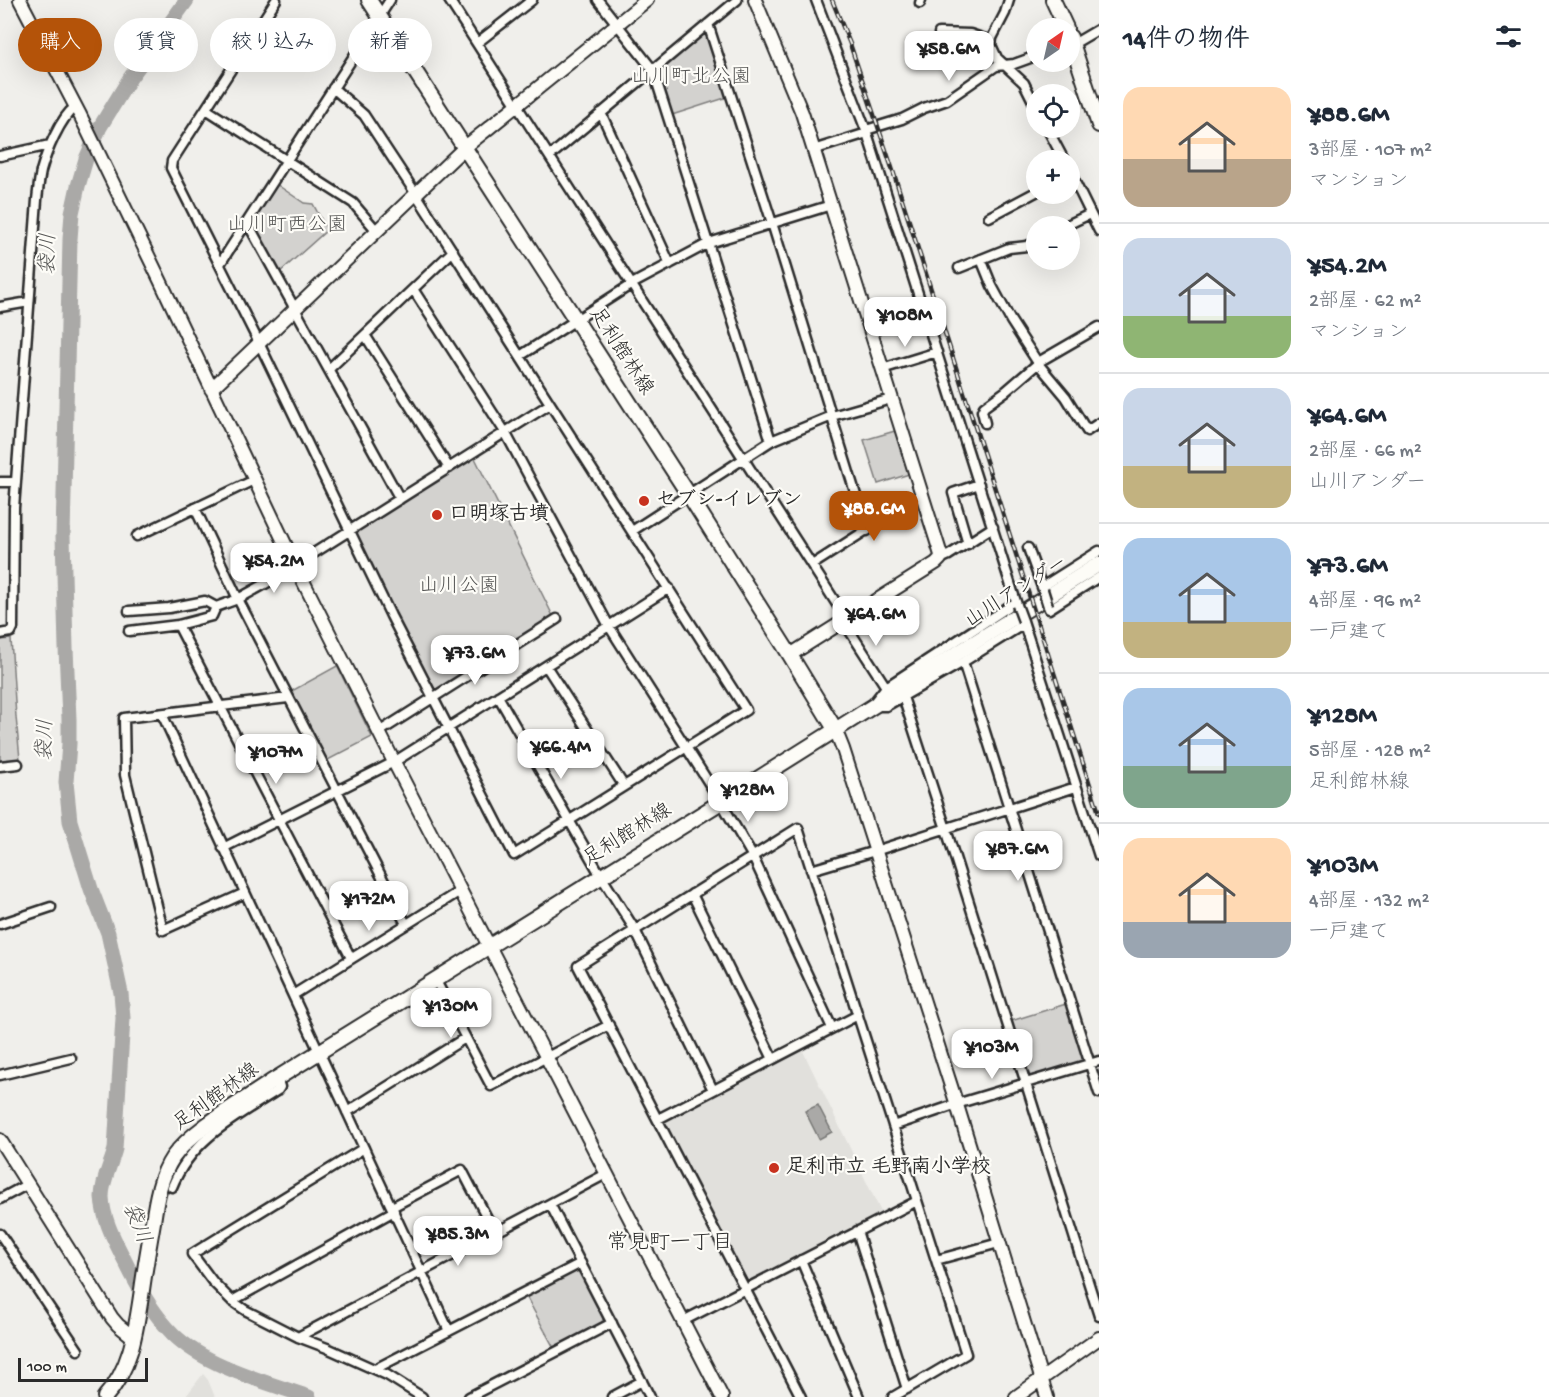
<!DOCTYPE html>
<html lang="ja">
<meta charset="utf-8">
<style>
body{margin:0;font-family:"Gochi Hand","Klee One",sans-serif;background:#f2f2f3;color:#1f2937;height:100vh;display:flex;flex-direction:column;font-size:22px;white-space:nowrap}
*{box-sizing:border-box;margin:0}
p{font-size:20px;color:#747a83}
.icon{flex:none;width:33px;height:33px;fill:none;stroke:currentColor;stroke-width:2;stroke-linecap:round;stroke-linejoin:round}
.map{position:relative;flex:1;overflow:hidden}
.drawer{display:flex;flex-direction:column;background:#fff;width:450px}
.drawer>*{flex:none}
.guide{position:absolute;left:18px;top:18px;width:570px;height:54px;display:flex;gap:12px}
.needle{width:39px;rotate:34deg}
.controls{position:absolute;left:1026px;top:18px;display:grid;gap:12px}
.controls a{display:grid;place-items:center;width:54px;height:54px;border-radius:50%;background:#fff;box-shadow:0 6px 24px #0002;font-size:30px}
.scale{position:absolute;left:18px;bottom:15px;width:130px;box-sizing:border-box;padding-left:6px;border:3px solid #2b2b2b;border-top:0;font-size:16px;line-height:21px;white-space:nowrap;color:#2b2b2b;-webkit-text-stroke:4px #fdfcf7;paint-order:stroke}
.price{position:absolute;translate:-50% -51px;padding:0 14px;border-radius:12px;background:#fff;color:#222;font-size:20px;line-height:39px;filter:drop-shadow(0 2px 3px #0008)}
.price::after{content:'';position:absolute;left:50%;top:36px;width:18px;height:14px;margin-left:-9px;background:inherit;clip-path:polygon(0 0,100% 0,50% 100%)}
.price.current{background:#b45309;color:#fff}
ul{padding:0;list-style:none}
li{display:flex;align-items:center;gap:18px;height:150px;padding:0 24px}
li+li{border-top:2px solid #e0e1e3}
li span{display:grid;place-items:center;flex:none;width:168px;height:120px;border-radius:18px;color:#555}
li>.icon{margin-inline-start:auto}
span .icon{width:72px;height:72px;fill:#fffc;stroke-width:1}
li b{font-size:26px}
h2{display:flex;justify-content:space-between;align-items:center;height:72px;padding:0 24px;font-size:26px}
.chip{padding:0 21px;border-radius:27px;background:#fff;box-shadow:0 6px 24px #0002;font-size:21px;line-height:54px}
.chip.current{background:#b45309;color:#fff}
main{display:flex;flex:1;min-height:0}
.map>svg:first-child{display:block}
.built{fill:#e1e0dc}
.green{fill:#d3d2cf;stroke:#7f7e7d;stroke-width:1.5}
.water{fill:#aaa9a7;stroke:#777775;stroke-width:1.5}
.lines{fill:none;stroke-linecap:round;stroke-linejoin:round}
.river{stroke:#aaa9a7;stroke-width:15}
.street-casing{stroke:#2b2b2b;stroke-width:13}
.secondary-casing{stroke:#2b2b2b;stroke-width:16}
.primary-casing{stroke:#2b2b2b;stroke-width:18}
.street{stroke:#fdfcf7;stroke-width:8}
.secondary{stroke:#fdfcf7;stroke-width:12}
.primary{stroke:#fdfcf7;stroke-width:14}
.rail-casing{stroke:#2b2b2b;stroke-width:4.5}
.rail{stroke:#fdfcf7;stroke-width:2;stroke-dasharray:7;stroke-linecap:butt}
.street-bridge-casing{stroke:#2b2b2b;stroke-width:13;stroke-linecap:butt}
.street-bridge{stroke:#fdfcf7;stroke-width:8}
.poi-dot{fill:#c8321e;stroke:#fdfcf7;stroke-width:2}
.labels{text-anchor:middle;dominant-baseline:central;stroke-width:4.5;stroke-linejoin:round;paint-order:stroke}
.park-label{font-size:20px;fill:#555554;stroke:#fdfcf7}
.street-label{font-size:20px;fill:#2b2b2b;stroke:#fdfcf7}
.poi-label{font-size:20px;font-weight:bold;fill:#2b2b2b;stroke:#fdfcf7;text-anchor:start}
.water-label{font-size:21px;font-style:italic;fill:#575756;stroke:#fdfcf7}
.neighbourhood-label{font-size:21px;fill:#2b2b2b;stroke:#fdfcf7}
</style>
<main>
<div class="map">
<svg width="1099" height="1397" viewBox="0 0 1099 1397">
<rect width="100%" height="100%" fill="#f0efeb"/>
<filter id="ink" filterUnits="userSpaceOnUse"><feTurbulence type="fractalNoise" baseFrequency=".0167" numOctaves="2"/><feDisplacementMap in="SourceGraphic" scale="12" xChannelSelector="R" yChannelSelector="G"/><feConvolveMatrix kernelMatrix="1 2 1 2 8 2 1 2 1" color-interpolation-filters="sRGB"/></filter>
<g filter="url(#ink)">
<path class="built" d="M801,1047l81,167 -132,68 -5,-2 -81,-157 2,-6z
M203,1374l5,6 7,17h-28l-1,-1z"/>
<path class="green" d="M702,32l6,1 20,64 -56,18 -14,-44z
M276,184l28,19 9,1 14,26 -47,42 -26,-46v-7z
M895,431l14,43 -31,10 -14,-44z
M474,456l79,160 -2,2 -117,75 -78,-157 2,-7z
M11,639l5,78 4,42 -20,3v-122z
M337,666l35,71 -46,24 -36,-69z
M1066,1004l17,53 -4,6 -45,14 -6,-2 -17,-54z
M575,1271l7,2 22,41 -2,9 -48,25 -28,-52z"/>
<path class="water" d="M818,1105l14,27 -13,7 -14,-28z"/>
<g class="lines">
<path class="river" d="M187,0l-57,78 -30,49 -14,32 -8,27 -6,27 -2,26 -7,297 3,112 3,71v25l-3,38 4,39 21,68 17,44 13,60 2,25 -8,131c-4,16 -13,31 -13,48 1,23 13,44 23,64 12,25 28,53 48,73 32,32 93,48 136,63"/>
<defs>
<path id="street" d="M276,0l-104,161 -1,7 88,175 132,273 123,239 232,-145 -330,-516 -52,-79 -31,-27
M449,0l398,620
M598,0l55,70 118,371
M816,0l51,133 150,472
M1009,0l-4,13 -13,25 -1,7 6,13 27,25 12,24
M920,3l1,-3
M708,24l64,199 95,308
M939,33l31,1 21,7
M477,43l55,-43
M1070,46l29,-17
M206,109l147,94 24,28
M601,113l69,151
M1047,128l17,32
M866,130l36,-11 22,-11 23,-8 49,-34 18,-2 22,-8
M813,150l54,-17
M0,156l50,-11
M550,156l187,-156
M1070,172l29,59
M989,217l47,-25
M247,222l153,277
M1065,226l25,-12
M981,259l11,27 19,35 29,45 26,31 21,34 12,-8
M220,264l170,-264
M959,268l50,-20 18,-2 9,-4
M413,289l92,143 104,194 112,176 32,55 79,171
M0,307l29,-5
M365,335l84,133
M520,356l112,-72 77,-41 122,-38
M329,369l124,-118
M882,369l55,-17
M985,423l-3,-12 2,-4 22,-16 36,-31 57,-33
M0,482h16
M195,508l43,91 168,325
M632,531l139,-90 61,-25 59,-17
M137,536l117,-56
M968,544l-15,-51 26,-9
M1028,548l15,42
M940,559l9,-4 44,-28
M812,565l109,-70
M1042,587l57,-36
M1048,606l1,3 50,-32
M129,611l40,-3 36,-7 11,6
M1023,621l76,235
M844,622l42,65
M178,625l173,333
M129,631l49,-6 34,-9 4,-9 22,-8 27,-15 285,-180
M0,634l11,-2 2,-4 1,-120 23,-308c1,-9 2,-19 4,-29 5,-18 19,-53 34,-64
M963,662l136,431
M546,666l78,120
M498,696l103,180 34,54 78,160
M903,697l43,132 153,487
M875,701l11,-14 130,-85
M881,706h5l77,-44 61,-38
M162,714l287,617
M379,732l178,-113
M0,766l18,-2
M223,848l171,-86 275,-174
M811,870l64,-19 201,-64
M245,893l-82,37 -38,-155 -1,-57 164,-20
M692,894l81,165
M0,924l51,-17
M435,979l56,107 118,-61
M293,995l167,-104
M0,1075l71,-17
M347,1112l118,-74
M658,1119l200,-104
M893,1126l70,-24 136,-41
M364,1148l-172,106 21,28 19,19 13,9 53,27 29,11 60,27 35,22
M172,1187c20,-49 64,-70 106,-97l2,-3 -3,-9
M0,1199l28,-15
M550,1204l100,193
M392,1207l70,-37 33,63
M857,1231l50,158
M0,1234l78,116
M801,1260l58,137
M936,1260l63,-17
M232,1301l162,-90
M683,1321l234,-120
M298,1337l308,-163
M375,1369l206,-106
M469,1397l143,-74
M612,1397l30,-16
M801,1397l-223,-431 220,-138 168,526 -73,43"/>
<path id="secondary" d="M20,0l60,115 80,165 135,285 99,197 328,635
M755,0l47,113 139,442 -1,4 -4,4 -146,92
M211,389l253,-241 183,-148
M835,729l8,20 114,356 90,292
M0,1140l112,178 6,7 15,12
M1016,1397l83,-59"/>
<path id="primary" d="M369,0l320,495 101,160 45,74
M1053,0l13,28
M1070,37l29,88
M105,1397c27,-29 31,-69 37,-107 3,-22 7,-45 11,-68 3,-21 7,-46 20,-65 20,-28 69,-55 98,-75l450,-280 378,-238"/>
</defs>
<use href="#street" class="street-casing"/>
<use href="#secondary" class="secondary-casing"/>
<use href="#primary" class="primary-casing"/>
<use href="#street" class="street"/>
<use href="#secondary" class="secondary"/>
<use href="#primary" class="primary"/>
<defs>
<path id="rail" d="M832,0l18,44 42,124 207,645"/>
</defs>
<use href="#rail" class="rail-casing"/>
<use href="#rail" class="rail"/>
<defs>
<path id="street-bridge" d="M1043,590l5,16
M1017,605l6,16"/>
</defs>
<use href="#street-bridge" class="street-bridge-casing"/>
<use href="#street-bridge" class="street-bridge"/>
</g>
</g>
<g class="poi-dot">
<circle cx="644" cy="501" r="6"/>
<circle cx="437" cy="515" r="6"/>
<circle cx="774" cy="1168" r="6"/>
</g>
<g class="labels">
<g class="park-label">
<text x="691" y="78">山川町北公園</text>
<text x="287" y="226">山川町西公園</text>
<text x="459" y="587">山川公園</text>
</g>
<g class="street-label">
<text transform="translate(620 352) rotate(57)">足利館林線</text>
<text transform="translate(1017 593) rotate(-32)">山川アンダー</text>
<text transform="translate(628 836) rotate(-32)">足利館林線</text>
<text transform="translate(217 1098) rotate(-36)">足利館林線</text>
</g>
<g class="poi-label">
<text x="656" y="501">セブン-イレブン</text>
<text x="449" y="515">口明塚古墳</text>
<text x="786" y="1168">足利市立 毛野南小学校</text>
</g>
<g class="water-label">
<text transform="translate(50 254) rotate(-88)">袋川</text>
<text transform="translate(47 740) rotate(-88)">袋川</text>
<text transform="translate(135 1224) rotate(68)">袋川</text>
</g>
<g class="neighbourhood-label">
<text x="670" y="1244">常見町一丁目</text>
</g>
</g>
</svg>
<div class="controls">
<a><svg class="needle" viewBox="-14 -14 28 28"><path d="M0-13l5 13h-10z" fill="#e53935"/><path d="M0 13l5-13h-10z" fill="#747a83"/></svg></a>
<a><svg class="icon" aria-label="locate" viewBox="0 0 24 24"><circle cx="12" cy="12" r="6"/><path d="M12 2v4M12 18v4M2 12h4M18 12h4"/></svg></a>
<a>+</a>
<a>−</a>
</div>
<div class="scale">100 m</div>
<b class="price" style="left:949px;top:82px">¥58.6M</b>
<b class="price" style="left:905px;top:348px">¥108M</b>
<b class="price current" style="left:874px;top:542px">¥88.6M</b>
<b class="price" style="left:274px;top:594px">¥54.2M</b>
<b class="price" style="left:876px;top:647px">¥64.6M</b>
<b class="price" style="left:475px;top:686px">¥73.6M</b>
<b class="price" style="left:561px;top:780px">¥66.4M</b>
<b class="price" style="left:276px;top:785px">¥107M</b>
<b class="price" style="left:748px;top:823px">¥128M</b>
<b class="price" style="left:1018px;top:882px">¥87.6M</b>
<b class="price" style="left:369px;top:932px">¥172M</b>
<b class="price" style="left:451px;top:1039px">¥130M</b>
<b class="price" style="left:992px;top:1080px">¥103M</b>
<b class="price" style="left:458px;top:1267px">¥85.3M</b>
<div class="guide">
<a class="chip current">購入</a>
<a class="chip">賃貸</a>
<a class="chip">絞り込み</a>
<a class="chip">新着</a>
</div>
</div>
<section class="drawer">
<h2>14件の物件<svg class="icon" aria-label="filters" viewBox="0 0 24 24"><path d="M4 7h16M4 17h16"/><circle cx="9" cy="7" r="2"/><circle cx="15" cy="17" r="2"/></svg></h2>
<ul>
<li><span style="background:linear-gradient(#ffd9b3 60%,#b9a48a 0)"><svg class="icon" aria-label="home" viewBox="0 0 24 24"><path d="M3 11l9-7 9 7M6 9v11h12V9"/></svg></span><div><b>¥88.6M</b><p>3部屋 · 107 m²</p><p>マンション</p></div></li>
<li><span style="background:linear-gradient(#c9d6e8 65%,#8fb573 0)"><svg class="icon" aria-label="home" viewBox="0 0 24 24"><path d="M3 11l9-7 9 7M6 9v11h12V9"/></svg></span><div><b>¥54.2M</b><p>2部屋 · 62 m²</p><p>マンション</p></div></li>
<li><span style="background:linear-gradient(#c9d6e8 65%,#c2b280 0)"><svg class="icon" aria-label="home" viewBox="0 0 24 24"><path d="M3 11l9-7 9 7M6 9v11h12V9"/></svg></span><div><b>¥64.6M</b><p>2部屋 · 66 m²</p><p>山川アンダー</p></div></li>
<li><span style="background:linear-gradient(#a9c7e8 70%,#c2b280 0)"><svg class="icon" aria-label="home" viewBox="0 0 24 24"><path d="M3 11l9-7 9 7M6 9v11h12V9"/></svg></span><div><b>¥73.6M</b><p>4部屋 · 96 m²</p><p>一戸建て</p></div></li>
<li><span style="background:linear-gradient(#a9c7e8 65%,#7fa58c 0)"><svg class="icon" aria-label="home" viewBox="0 0 24 24"><path d="M3 11l9-7 9 7M6 9v11h12V9"/></svg></span><div><b>¥128M</b><p>5部屋 · 128 m²</p><p>足利館林線</p></div></li>
<li><span style="background:linear-gradient(#ffd9b3 70%,#9aa5b1 0)"><svg class="icon" aria-label="home" viewBox="0 0 24 24"><path d="M3 11l9-7 9 7M6 9v11h12V9"/></svg></span><div><b>¥103M</b><p>4部屋 · 132 m²</p><p>一戸建て</p></div></li>
</ul>
</section>
</main>
